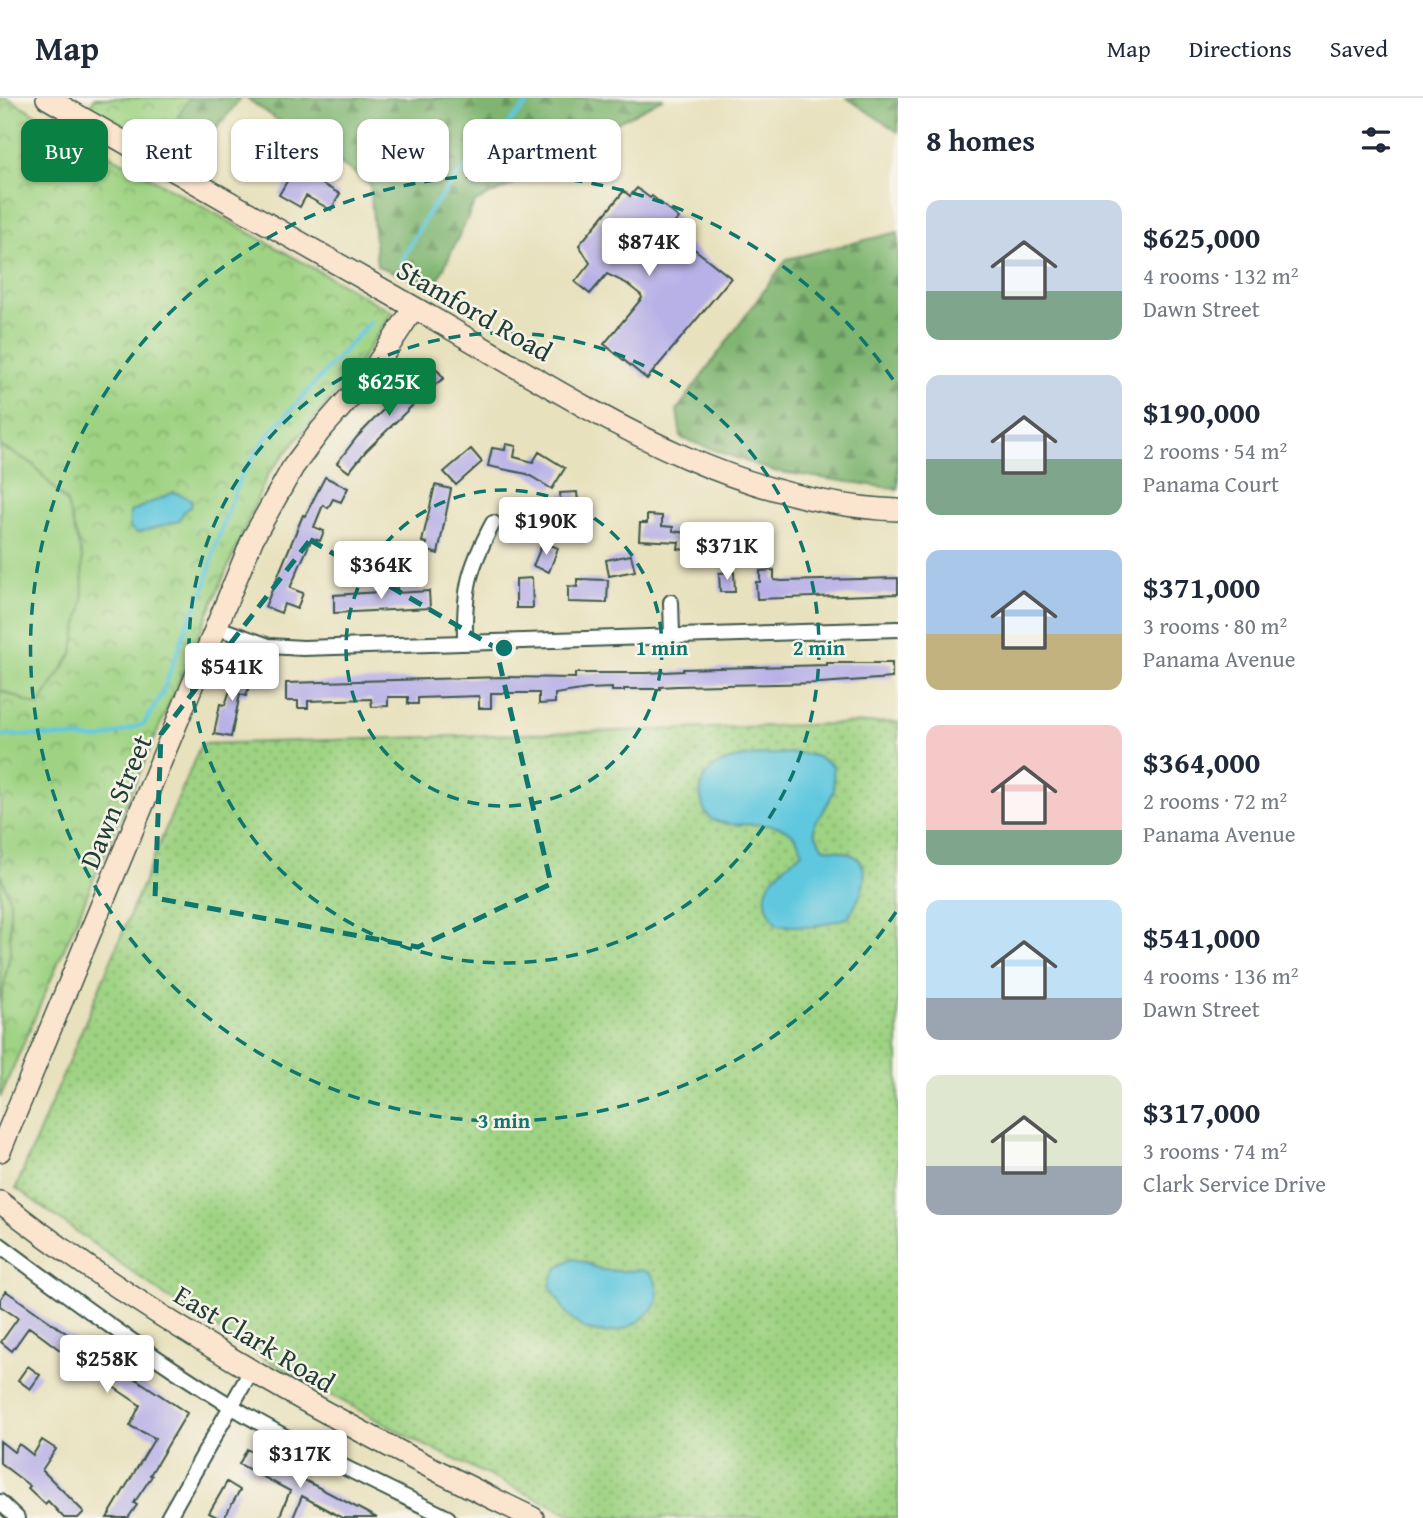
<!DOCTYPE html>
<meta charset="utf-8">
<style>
body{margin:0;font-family:"Gentium Book Plus",serif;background:#f2f2f3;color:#1f2937;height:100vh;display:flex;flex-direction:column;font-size:26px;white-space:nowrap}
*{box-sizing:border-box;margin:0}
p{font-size:23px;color:#747a83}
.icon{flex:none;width:38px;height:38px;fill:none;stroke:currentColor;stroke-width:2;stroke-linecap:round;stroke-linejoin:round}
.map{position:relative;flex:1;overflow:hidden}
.drawer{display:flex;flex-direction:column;background:#fff;width:525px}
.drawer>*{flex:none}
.banner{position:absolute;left:21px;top:21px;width:665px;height:63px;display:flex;gap:14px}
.price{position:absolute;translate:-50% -60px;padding:0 16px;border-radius:7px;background:#fff;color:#222;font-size:23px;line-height:46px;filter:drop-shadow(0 2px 4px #0008)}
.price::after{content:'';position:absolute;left:50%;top:42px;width:21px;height:16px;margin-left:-10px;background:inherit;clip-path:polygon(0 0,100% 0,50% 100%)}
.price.selected{background:#0b8043;color:#fff}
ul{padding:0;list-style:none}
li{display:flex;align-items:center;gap:21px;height:175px;padding:0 28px}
li span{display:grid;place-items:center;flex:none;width:196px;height:140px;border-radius:14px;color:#555}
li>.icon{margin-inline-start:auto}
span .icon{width:84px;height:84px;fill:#fffc;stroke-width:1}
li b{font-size:30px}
h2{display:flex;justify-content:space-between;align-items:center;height:84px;padding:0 28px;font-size:30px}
.tag{padding:0 24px;border-radius:14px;background:#fff;box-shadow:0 2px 5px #0004;font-size:24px;line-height:63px}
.tag.selected{background:#0b8043;color:#fff}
header{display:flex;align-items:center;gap:42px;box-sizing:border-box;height:98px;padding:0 35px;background:#fff;border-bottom:2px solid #e0e1e3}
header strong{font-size:33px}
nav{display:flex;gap:38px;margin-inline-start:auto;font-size:24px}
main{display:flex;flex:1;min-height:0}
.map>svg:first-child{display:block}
.grass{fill:url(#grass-dots);stroke:#5f885c;stroke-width:2}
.forest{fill:url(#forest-firs);stroke:#4f7952;stroke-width:2}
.park{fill:url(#park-crowns);stroke:#5f885c;stroke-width:2}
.pitch{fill:#9fd383;stroke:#5f885c;stroke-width:2}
.water{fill:#61c8de;stroke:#408289;stroke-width:2}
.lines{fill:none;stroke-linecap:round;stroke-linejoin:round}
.stream{stroke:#61c8de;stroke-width:4.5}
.building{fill:#b8b1e7}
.street-casing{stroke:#3d5649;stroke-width:18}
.secondary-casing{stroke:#3d5649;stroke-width:24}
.street{stroke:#fff;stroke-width:14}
.secondary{stroke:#fce5cf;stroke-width:21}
.marked{fill:none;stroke:#0f766e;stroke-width:5;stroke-dasharray:14 9;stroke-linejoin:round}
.ring{fill:none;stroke:#0f766e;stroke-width:3.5;stroke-dasharray:12 9}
.labels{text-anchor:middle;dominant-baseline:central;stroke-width:5;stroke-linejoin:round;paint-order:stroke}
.street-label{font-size:28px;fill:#1f3d34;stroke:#f7f3e8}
.centre{fill:#0f766e;stroke:#f7f3e8;stroke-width:3.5}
.ring-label{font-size:21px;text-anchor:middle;font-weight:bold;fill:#0f766e;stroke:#f7f3e8;stroke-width:5;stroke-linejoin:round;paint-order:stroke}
</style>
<header>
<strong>Map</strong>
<nav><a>Map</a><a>Directions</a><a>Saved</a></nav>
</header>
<main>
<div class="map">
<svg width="898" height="1420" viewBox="0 0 898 1420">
<defs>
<pattern id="grass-dots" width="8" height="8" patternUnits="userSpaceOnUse" patternTransform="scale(1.75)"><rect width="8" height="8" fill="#9fd383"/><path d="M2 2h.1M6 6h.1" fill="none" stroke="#81ac6c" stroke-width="1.8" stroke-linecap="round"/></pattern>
<pattern id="forest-firs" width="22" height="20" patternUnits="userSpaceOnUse" patternTransform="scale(1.75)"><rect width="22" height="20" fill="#7fb571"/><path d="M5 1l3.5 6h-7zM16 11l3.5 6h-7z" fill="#67945e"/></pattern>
<pattern id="park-crowns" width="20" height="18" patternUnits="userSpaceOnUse" patternTransform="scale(1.75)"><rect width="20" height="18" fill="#9fd383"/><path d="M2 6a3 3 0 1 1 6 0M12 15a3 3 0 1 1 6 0" fill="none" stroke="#81ac6c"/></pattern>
</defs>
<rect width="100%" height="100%" fill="#f7f3e8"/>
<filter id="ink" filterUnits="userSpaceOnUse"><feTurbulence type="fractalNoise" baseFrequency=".0143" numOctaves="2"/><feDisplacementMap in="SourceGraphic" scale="14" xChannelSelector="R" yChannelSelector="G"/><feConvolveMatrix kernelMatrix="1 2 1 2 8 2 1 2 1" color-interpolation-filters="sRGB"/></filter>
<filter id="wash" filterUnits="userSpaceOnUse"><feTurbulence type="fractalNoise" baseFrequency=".00686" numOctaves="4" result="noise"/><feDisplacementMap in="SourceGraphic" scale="28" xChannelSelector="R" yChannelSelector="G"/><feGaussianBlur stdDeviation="1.57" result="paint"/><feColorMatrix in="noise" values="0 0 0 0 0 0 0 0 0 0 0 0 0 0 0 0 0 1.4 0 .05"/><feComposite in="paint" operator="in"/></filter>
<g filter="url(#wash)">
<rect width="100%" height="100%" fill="#e8e1bd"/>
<path class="grass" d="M898,624v796h-320l-162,-77 -153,-83 -96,-61 -151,-109 185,-444z"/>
<path class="forest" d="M165,0h76l-44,55 -36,-47z
M246,0h418l-86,45 -16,19 -87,40 -40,85 -58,-21 -7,-82z
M847,0h51v34z
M898,134v257l-125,-18 -92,-33 -4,-28 110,-151z"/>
<path class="park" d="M0,0h7l385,214 -41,63 -83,99 -268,624z
M95,0h94l-29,49 -70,-40z"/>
<path class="pitch" d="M0,348l32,17 35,40 15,54 1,43 -11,54 -34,52 -38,-16z
M0,775l10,27v54l-10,50z"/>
<path class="water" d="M174,394l18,8 -1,7 -7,4 -5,10 -42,12 -7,-5v-16z
M791,655c17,0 29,3 42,13l1,25 -12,23 -7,8 -1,9 8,16c9,2 19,3 28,7 28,12 9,46 -2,64l-37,9 -34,-2c-27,-37 -1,-51 25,-73 -10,-43 -62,-19 -89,-32 -9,-5 -11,-15 -12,-23 -5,-45 60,-41 90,-44z
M573,1161c12,1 20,9 31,11 30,6 54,-15 54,31 -19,31 -65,46 -91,13 -6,-8 -11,-19 -17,-28 3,-15 9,-22 23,-27z"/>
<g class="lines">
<path class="stream" d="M401,164l27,-49 29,-36 76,-79
M0,638l29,-1 72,4 43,-15 18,-30 25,-69 18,-38 11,-43 24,-67 28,-42 102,-113"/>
</g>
<g id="blocks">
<path class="building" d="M300,61l20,12 -5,9 25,14 -9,16 -25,-14 -6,11 -21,-12z
M637,90l13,10 2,-2 27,22 -10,11 62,49 -84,101 -43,-35 38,-46 -1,-3 -15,-12 -19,-9 -17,20 -15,-12 15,-19 -11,-18 45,-54 6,5z
M433,267l11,13 -33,25 2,2 -47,46 -17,21 -12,-9 20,-26 27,-28z
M506,346l10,2 -2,11 19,5 6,-10 26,16 -13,21 -25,-15 -39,-8 4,-18 13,2z
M471,351l11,13 -26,23 -12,-13z
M325,379l23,11 -7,14 -8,-3 -5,9 -5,-3 -9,22 10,4 -4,10 -8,-3 -22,50 13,5 -6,16 -13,-5 -3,9 -16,-6 38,-92 2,1z
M435,387l16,4 -13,65 -13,-4 2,-7 -5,-1z
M577,394l3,34 -17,1 -3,-34z
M647,417l15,1v10l11,1v4l40,6 -2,16 -33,-4 1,-7 -40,-2 1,-17h7z
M543,444l15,6 -9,24 -16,-6z
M631,457l4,16 -26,5 -3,-16z
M774,472v10l8,1 116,-3v16l-141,5 -1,-17h4v-11z
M734,474l1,20h-15l-1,-19z
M532,480l1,30h-17v-29z
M577,481l31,1 -1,23 -39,-1v-16l9,1z
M397,488v7l32,-2 1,17 -96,5v-18l45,-3 -1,-5z
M827,565h65v15l-72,5 -143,3 -17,1v2h-36v2h-12v-3l-24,1 -33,5v9l-16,1v-11h-48v15h-12v-12l-61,2v6h-10v-7h-20v9l-16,1 -1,-8 -63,2v7h-10v-7h-12v-18l217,-6 72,1v-5h72l36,-2v-2l144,-4z
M238,569l7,1 -1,4 9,3 -7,21 -6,-2 -9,43 -17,-3 6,-30 5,1z
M6,1193l116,81 2,-1 63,42 -37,62 2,1 -18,27 3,2 -9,13h-21l48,-80 -25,-12 10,-21 -68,-46 -43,-32 -17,24 -11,-9 17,-24 -18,-12v-6z
M28,1268l12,9 -10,14 -12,-9z
M42,1342l14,9 -14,21 42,42 -6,6h-14l-16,-17 -3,3 -17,-16 2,-2 -30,-23v-22l14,11 5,-8 14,11z
M247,1351l19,11 111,58h-35l-40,-22 -9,22h-14l11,-27 -51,-27z
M227,1384l13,8 -16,28h-5l-10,-5z"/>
</g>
</g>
<g filter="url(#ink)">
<use href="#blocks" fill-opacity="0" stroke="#3d5649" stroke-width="2"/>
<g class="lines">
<defs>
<path id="street" d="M671,504l1,33
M218,530l51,18 34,2 595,-19
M465,544c-1,-53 3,-72 28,-119
M0,1147c75,56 151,112 231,161 70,42 144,76 217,112
M0,1404l17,16
M168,1420l83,-147"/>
<path id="secondary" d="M47,0c128,72 255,145 382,218 148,85 293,187 469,194
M0,1053l253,-613 40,-71 27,-36 51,-58 43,-65
M0,1104c164,128 346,226 533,316"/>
</defs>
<use href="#street" class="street-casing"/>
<use href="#secondary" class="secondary-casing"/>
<use href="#street" class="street"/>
<use href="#secondary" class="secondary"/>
</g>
</g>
<path class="marked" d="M310,442l186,108 55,236 -133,63 -263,-49 6,-164z"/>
<g class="ring">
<circle cx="504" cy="550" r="158"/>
<circle cx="504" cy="550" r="315"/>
<path d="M896 814A473 473 0 1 1 896 286"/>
</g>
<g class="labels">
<g class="street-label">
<text transform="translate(475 212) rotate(30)">Stamford Road</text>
<text transform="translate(115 703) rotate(-67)">Dawn Street</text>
<text transform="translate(255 1240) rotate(31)">East Clark Road</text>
</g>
</g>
<circle cx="504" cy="550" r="10" class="centre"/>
<g class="ring-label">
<text x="662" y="557">1 min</text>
<text x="819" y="557">2 min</text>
<text x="504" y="1030">3 min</text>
</g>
</svg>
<b class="price" style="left:649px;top:180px">$874K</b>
<b class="price selected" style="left:389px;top:320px">$625K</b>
<b class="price" style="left:546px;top:459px">$190K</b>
<b class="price" style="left:727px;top:484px">$371K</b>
<b class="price" style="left:381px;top:503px">$364K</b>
<b class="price" style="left:232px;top:605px">$541K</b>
<b class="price" style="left:107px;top:1297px">$258K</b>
<b class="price" style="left:300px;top:1392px">$317K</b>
<div class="banner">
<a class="tag selected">Buy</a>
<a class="tag">Rent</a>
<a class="tag">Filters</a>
<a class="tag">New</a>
<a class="tag">Apartment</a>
</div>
</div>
<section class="drawer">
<h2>8 homes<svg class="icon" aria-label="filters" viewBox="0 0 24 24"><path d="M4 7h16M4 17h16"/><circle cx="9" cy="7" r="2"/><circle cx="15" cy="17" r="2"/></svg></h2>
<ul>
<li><span style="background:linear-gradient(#c9d6e8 65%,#7fa58c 0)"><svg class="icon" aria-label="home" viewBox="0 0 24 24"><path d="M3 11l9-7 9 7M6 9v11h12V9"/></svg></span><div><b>$625,000</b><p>4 rooms · 132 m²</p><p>Dawn Street</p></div></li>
<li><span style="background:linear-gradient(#c9d6e8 60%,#7fa58c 0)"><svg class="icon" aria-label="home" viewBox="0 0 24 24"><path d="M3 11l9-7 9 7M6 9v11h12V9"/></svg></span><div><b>$190,000</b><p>2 rooms · 54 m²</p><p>Panama Court</p></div></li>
<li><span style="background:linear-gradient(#a9c7e8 60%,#c2b280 0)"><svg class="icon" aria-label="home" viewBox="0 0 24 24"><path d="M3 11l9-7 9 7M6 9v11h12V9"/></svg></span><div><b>$371,000</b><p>3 rooms · 80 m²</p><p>Panama Avenue</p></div></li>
<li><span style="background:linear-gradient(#f6c9c9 75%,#7fa58c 0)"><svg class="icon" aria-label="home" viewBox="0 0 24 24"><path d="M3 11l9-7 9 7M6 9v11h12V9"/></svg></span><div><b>$364,000</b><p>2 rooms · 72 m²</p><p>Panama Avenue</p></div></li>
<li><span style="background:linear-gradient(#bfe0f5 70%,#9aa5b1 0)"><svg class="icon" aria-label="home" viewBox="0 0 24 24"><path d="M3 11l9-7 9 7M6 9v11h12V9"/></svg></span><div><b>$541,000</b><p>4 rooms · 136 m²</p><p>Dawn Street</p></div></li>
<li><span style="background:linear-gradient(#dfe7d0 65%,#9aa5b1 0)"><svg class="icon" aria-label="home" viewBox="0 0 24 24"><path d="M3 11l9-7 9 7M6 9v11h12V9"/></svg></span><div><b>$317,000</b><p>3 rooms · 74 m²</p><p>Clark Service Drive</p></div></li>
</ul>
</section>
</main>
